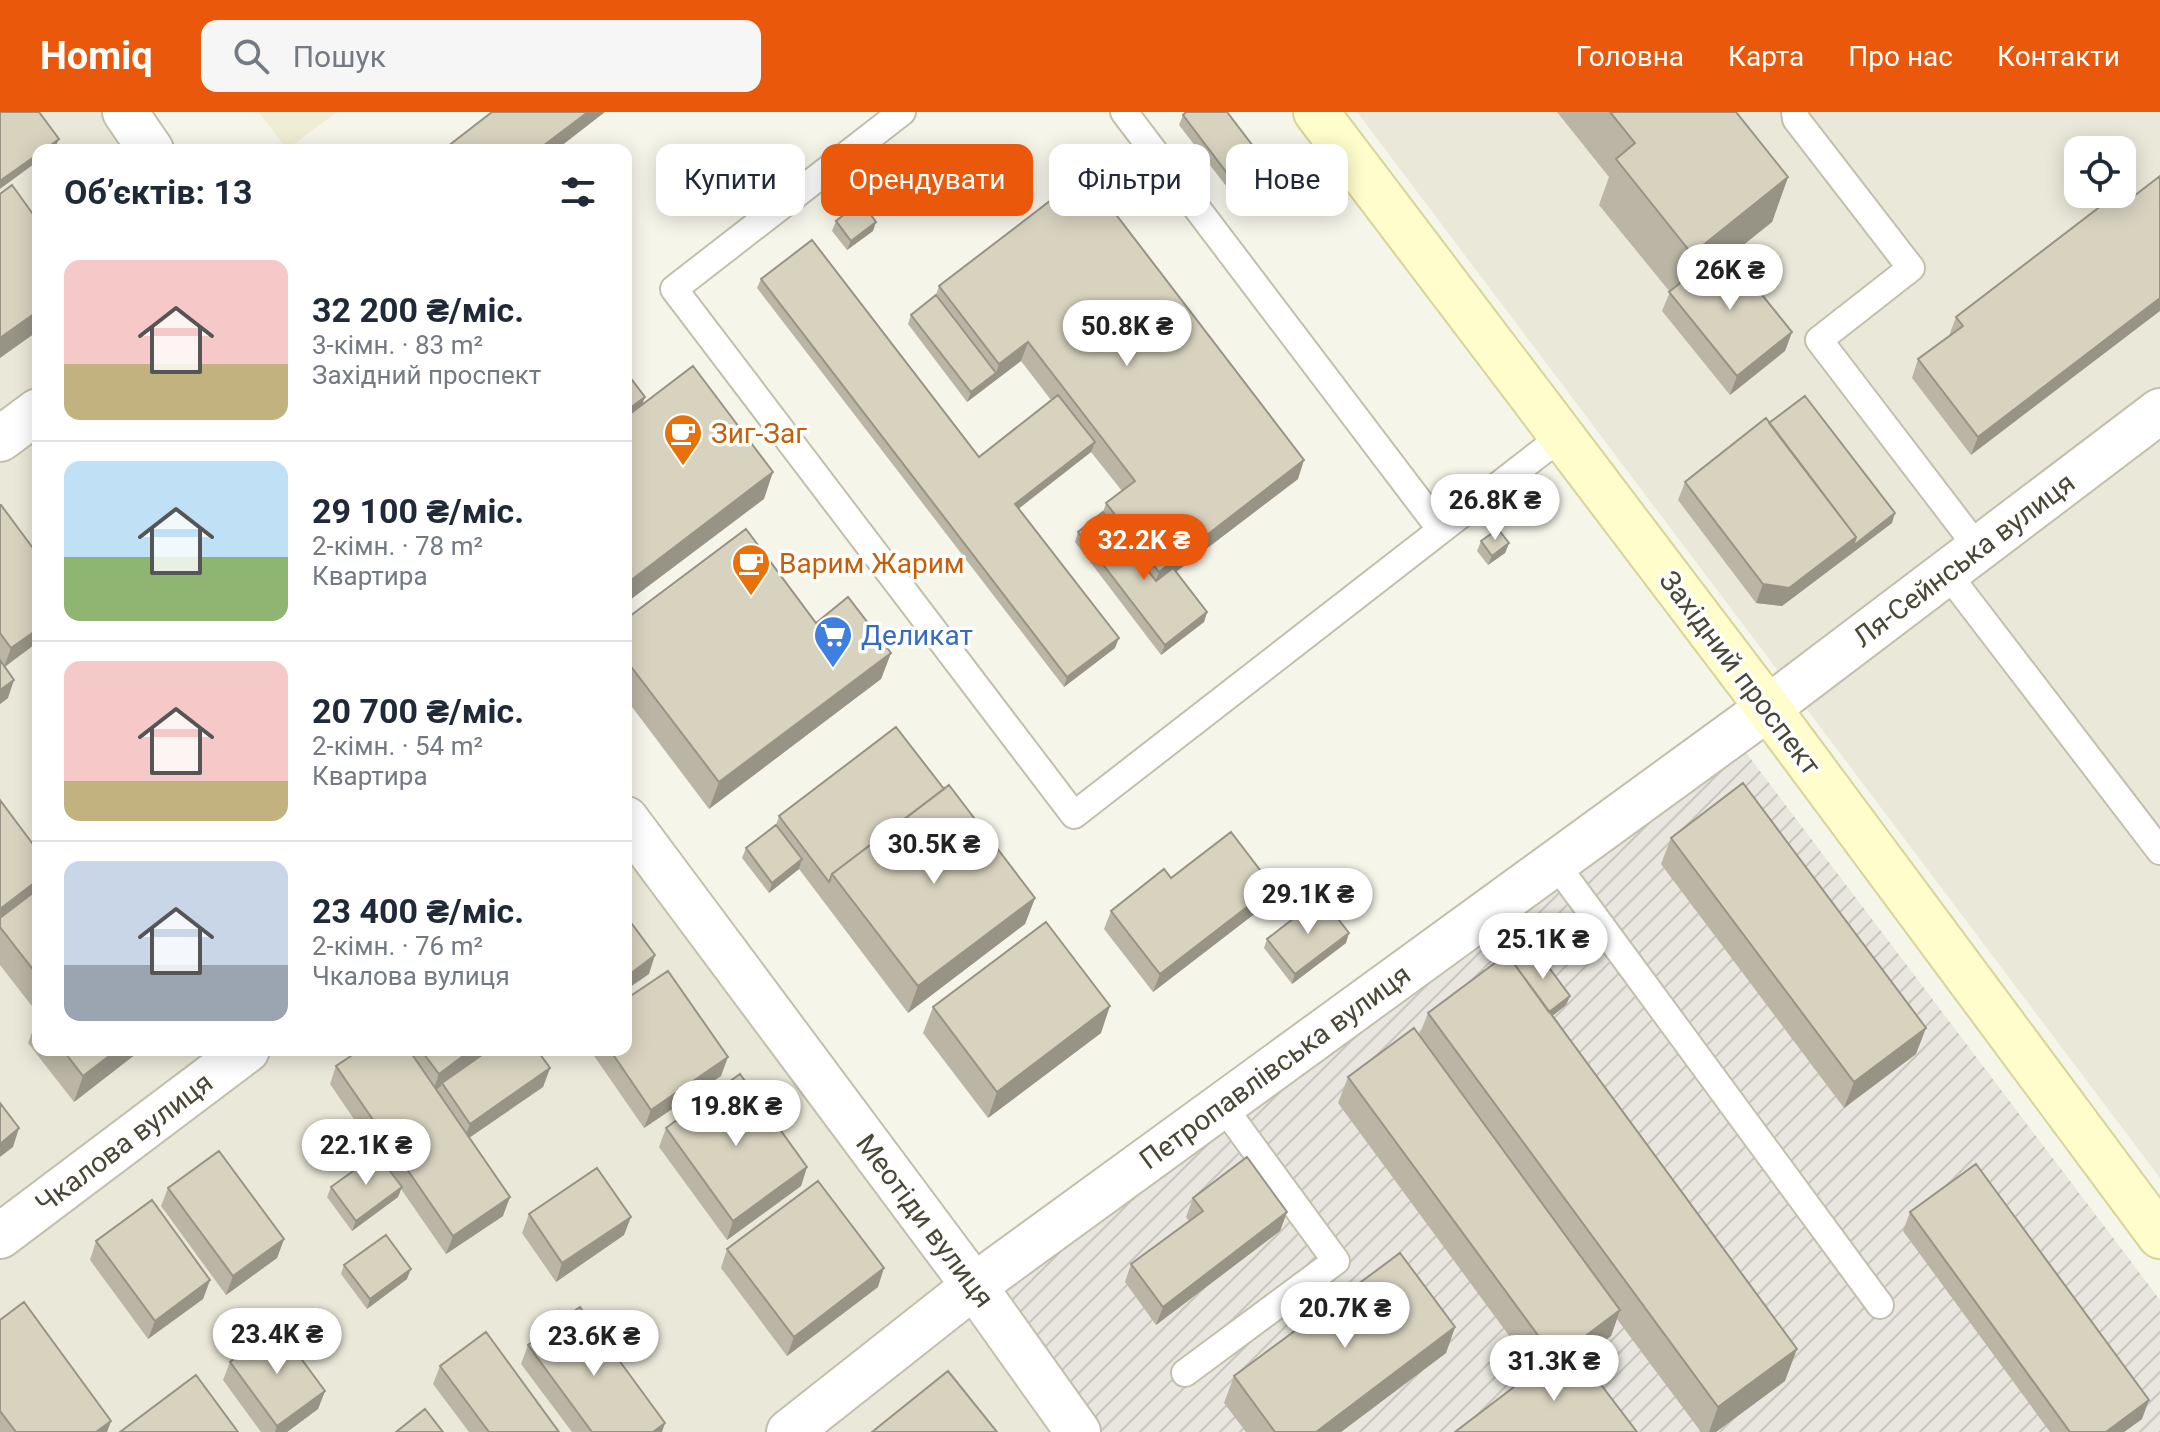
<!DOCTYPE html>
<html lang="uk">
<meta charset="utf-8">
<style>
body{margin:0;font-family:Roboto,sans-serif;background:#f6f6f7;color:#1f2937;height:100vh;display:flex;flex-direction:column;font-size:30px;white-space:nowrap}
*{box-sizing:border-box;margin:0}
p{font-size:26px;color:#747a83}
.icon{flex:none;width:44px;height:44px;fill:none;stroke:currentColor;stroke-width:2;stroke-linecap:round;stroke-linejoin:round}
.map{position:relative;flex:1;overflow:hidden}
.panel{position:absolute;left:32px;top:32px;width:600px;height:912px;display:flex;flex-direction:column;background:#fff;border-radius:16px;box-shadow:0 4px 20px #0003}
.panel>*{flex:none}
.guide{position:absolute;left:656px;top:32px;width:760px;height:72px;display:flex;gap:16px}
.tools{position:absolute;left:2064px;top:24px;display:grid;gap:16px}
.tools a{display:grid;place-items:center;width:72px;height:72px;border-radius:16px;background:#fff;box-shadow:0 4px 20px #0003;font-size:40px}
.price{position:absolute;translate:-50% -68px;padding:0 18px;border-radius:28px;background:#fff;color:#222;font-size:26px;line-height:52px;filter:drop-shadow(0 2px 4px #0008)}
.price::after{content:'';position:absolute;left:50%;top:48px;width:24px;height:18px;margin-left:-12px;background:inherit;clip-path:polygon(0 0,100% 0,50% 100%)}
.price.active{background:#ea580c;color:#fff}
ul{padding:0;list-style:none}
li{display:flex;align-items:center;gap:24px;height:200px;padding:0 32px}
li+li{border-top:2px solid #e0e1e3}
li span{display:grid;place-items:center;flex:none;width:224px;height:160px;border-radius:16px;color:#555}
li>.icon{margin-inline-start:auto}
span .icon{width:96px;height:96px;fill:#fffc;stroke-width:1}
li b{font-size:34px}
h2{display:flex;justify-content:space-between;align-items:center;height:96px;padding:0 32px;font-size:34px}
.pill{padding:0 28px;border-radius:16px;background:#fff;box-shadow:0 4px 20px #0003;font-size:28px;line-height:72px}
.pill.active{background:#ea580c;color:#fff}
header{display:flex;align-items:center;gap:48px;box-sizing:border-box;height:112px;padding:0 40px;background:#ea580c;color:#fff}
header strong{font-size:38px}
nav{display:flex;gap:44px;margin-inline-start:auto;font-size:28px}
.search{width:560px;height:72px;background:#f6f6f7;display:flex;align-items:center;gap:20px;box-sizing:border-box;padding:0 28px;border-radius:16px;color:#747a83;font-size:30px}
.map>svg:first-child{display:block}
.residential{fill:#eae8d8;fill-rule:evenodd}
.industrial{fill:url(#industrial-furrows)}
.education{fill:#efedd4}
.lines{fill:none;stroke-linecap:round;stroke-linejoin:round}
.lane-casing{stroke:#c2bfac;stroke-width:30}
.street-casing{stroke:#c2bfac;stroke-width:48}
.secondary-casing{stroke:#d7d498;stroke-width:48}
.lane{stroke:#fff;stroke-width:26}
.street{stroke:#fff;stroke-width:44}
.secondary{stroke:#fffdcb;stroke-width:44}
.wall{fill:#bab5a4}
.shaded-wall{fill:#979486}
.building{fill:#d8d3bf;stroke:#979486;stroke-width:2}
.labels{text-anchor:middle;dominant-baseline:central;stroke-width:7;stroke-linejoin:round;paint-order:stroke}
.food-label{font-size:28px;fill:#c56008;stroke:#fff;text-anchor:start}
.street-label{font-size:28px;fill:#4a4737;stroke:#fff}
.shop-label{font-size:28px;fill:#366cbe;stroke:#fff;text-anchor:start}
</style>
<header>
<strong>Homiq</strong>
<div class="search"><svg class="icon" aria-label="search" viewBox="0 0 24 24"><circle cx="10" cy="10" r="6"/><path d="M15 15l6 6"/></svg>Пошук</div>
<nav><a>Головна</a><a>Карта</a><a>Про нас</a><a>Контакти</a></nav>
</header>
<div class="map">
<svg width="2160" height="1320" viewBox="0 0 2160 1320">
<defs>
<pattern id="industrial-furrows" width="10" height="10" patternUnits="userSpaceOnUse" patternTransform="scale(2)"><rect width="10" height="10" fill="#e8e6de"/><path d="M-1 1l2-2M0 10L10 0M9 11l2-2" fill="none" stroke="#c8c7bf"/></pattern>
</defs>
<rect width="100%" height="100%" fill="#f6f5ea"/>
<path class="residential" d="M0,0h118l27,38h-107v900h588v-218l446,600h-1072z
M1357,0h803v1066zM2078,38h44v44h-44z"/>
<path class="industrial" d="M1741,634l419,554v132h-1075l-97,-135z"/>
<path class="education" d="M259,0h78l-50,37z"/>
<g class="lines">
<defs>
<path id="lane" d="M902,0l-228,177 400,526 488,-379
M1124,0l317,418
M1795,0l1,7 115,149 -92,72 159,208
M1947,461l213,278
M1555,751l325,442
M1185,1261l151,-112 -114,-156"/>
<path id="street" d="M125,0l26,38
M0,327l38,-28
M626,707l348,467 104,146
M0,1124l247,-186
M789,1320l185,-146 794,-578 392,-297"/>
<path id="secondary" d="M1316,0l452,596 392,528"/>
</defs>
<use href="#lane" class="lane-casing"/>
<use href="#street" class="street-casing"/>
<use href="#secondary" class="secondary-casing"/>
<use href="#lane" class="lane"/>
<use href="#street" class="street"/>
<use href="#secondary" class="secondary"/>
</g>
<path class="wall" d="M1557,0h179l52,65 -16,45 -42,34 62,76 -7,19 -55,44 -68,-84 8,-19 -71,-87 10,-28z
M1183,3l83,48 -3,10 -30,22 -54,-70z
M2114,84l-143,259 -59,-77 6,-19 31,-23 7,-19z
M836,109l37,10 -26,19 -15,-19z
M761,167l218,178 72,-57 -30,-39 -54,41 -59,-78 3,-9 25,-20 3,-9 359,193 -122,93 31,40 -3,10 -43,33 -86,-113 3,-10 25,-20 3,-9 16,-12 -31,-39 -73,56 97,140 -51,39 -307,-399z
M1769,311l123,100 -110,83 -26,-3 -78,-103 7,-18z
M0,393l38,137 -33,25 3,31 -8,6z
M1481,429l28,2 -4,10 -17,12 -11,-14z
M626,507l190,4 75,30 -10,26 -172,130 -83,-110z
M944,677l91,109 -10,26 -117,89 -109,-144 -30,24 -27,-35 4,-10 30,-23 3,-9z
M0,688l38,51v163l-38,-49z
M1671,726l245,216 -72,54 -183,-244z
M1171,766l102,9 -7,18 -113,87 -49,-63 7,-18z
M1267,827l79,4 -54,41 -28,-36z
M1515,853l55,31 -4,9 -14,11 233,365 -69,51h-15l-84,-113 -6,17 -30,22 -46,13 -197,-268 10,-26 71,-41 9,-23z
M933,895l168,26 -113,85 -65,-85z
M38,904v34h103l-67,52 -46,-59z
M360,938h177l13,18 -7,19 -74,51 34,78 -57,38 -45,-65 -3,8 -46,34 -25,-34 4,-10 55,-21 -56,-82 6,-18z
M590,938h36l95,26 -77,52z
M666,1016l141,39 -6,19 -74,54 -68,-93z
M168,1076l116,51 -7,19 -51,37 -65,-89z
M1193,1086l94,14 -7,19 -124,94 -31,-43 6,-18 58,-43 -3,-4z
M1910,1100l232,207 -18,13h-74l-147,-201z
M529,1102l95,21 -68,47 -34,-49z
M96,1129l114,39 -7,19 -55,40 -58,-79z
M727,1137l151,38 -91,69 -66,-88z
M344,1153l63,14 -40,30 -26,-35z
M0,1208l111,101 -4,11h-107z
M1455,1215l-9,26 -105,79h-95l-22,-29 10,-27z
M528,1233l134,87h-90l-51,-68z
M230,1250l95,29 -7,18 -31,23h-26l-38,-52z
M440,1254l119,66h-90l-36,-48z"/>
<path class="shaded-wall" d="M588,0h17l-49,38h-14l1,-4z
M59,27l-5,11h-10z
M38,42v7l-38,28v-8z
M1266,51l-3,10 -30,22 3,-10z
M1788,65l-16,45 -97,77 17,-45z
M876,110l-3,9 -26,19 4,-9z
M2160,186v13l-189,144 7,-18z
M38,199v20l-38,27v-20z
M1792,220l-7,19 -55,44 7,-19z
M1028,230l-7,19 -54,41 4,-10 25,-19 3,-9z
M645,285l-7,19 -12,9v-14z
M1095,330l-4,10 -79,62 3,-10z
M1304,348l-6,19 -146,111 7,-18z
M773,360l-9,27 -138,104v-19z
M1895,401l-3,10 -110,83 -26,-3 7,-19 93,-47z
M1509,431l-4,10 -17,12 4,-9z
M1207,500l-3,10 -43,33 4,-10z
M38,517v13l-34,25 7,-19z
M1119,526l-4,10 -51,39 3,-10z
M891,541l-10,26 -172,130 10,-27z
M14,568l-6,18 -8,6v-14z
M802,747l-3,10 -30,24 3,-10z
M38,768v19l-38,28v-18z
M1273,775l-7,18 -113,87 7,-18z
M1035,786l-10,26 -117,89 10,-27z
M1349,821l-3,10 -54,41 3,-10z
M655,843l-6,19 -23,16v-13z
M1570,884l-4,9 -36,29 3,-10z
M1110,894l-9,27 -113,85 9,-26z
M1926,916l-10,26 -72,54 10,-26z
M117,938h24l-67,52 9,-26z
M471,938h18l-47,33 -1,3 -9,7 7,-19z
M728,945l-7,19 -77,52 7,-18z
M550,956l-7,19 -80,55 7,-18z
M19,1016l-6,19 -13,10v-13z
M807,1055l-6,19 -74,54 6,-19z
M402,1075l-4,10 -46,34 4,-10z
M510,1085l-7,19 -57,38 7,-18z
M1287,1100l-7,19 -124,94 7,-18z
M631,1105l-7,18 -68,47 6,-19z
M284,1127l-7,19 -51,37 7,-19z
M884,1156l-6,19 -91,69 7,-19z
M411,1157l-4,10 -40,30 3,-10z
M210,1168l-7,19 -55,40 7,-18z
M1620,1198l-9,26 -66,48 10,-26z
M1455,1215l-9,26 -105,79h-25z
M1797,1237l-12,32 -69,51h-7l9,-25z
M325,1279l-7,18 -31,23h-12l2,-6z
M2149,1288l-7,19 -18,13h-18z
M111,1309l-4,11h-11z
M665,1311l-3,9h-9z"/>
<path class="building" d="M0,0h39l20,27 -15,11h-6v4l-38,27z
M492,0h96l-45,34 3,4h-103z
M1186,0h41l39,51 -30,22 -53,-70z
M1610,0h126l52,65 -96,77 -76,-95 19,-16z
M1085,62l219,286 -145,112 -53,-69 29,-22 -107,-139 -29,22 -60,-78z
M2160,64v122l-182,139 -60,-78 45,-33 -7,-9 158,-121 7,10z
M12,73l23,32 3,-2v96l-38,27v-144z
M861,89l15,21 -25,19 -15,-20z
M812,128l167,217 79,-62 37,47 -80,62 104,134 -52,39 -306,-398z
M1724,136l68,84 -55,44 -68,-84z
M936,183l60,78 -25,19 -60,-77z
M693,254l80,106 -147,112v-167z
M626,260l19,25 -19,14z
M1805,284l90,117 -42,33 3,-9 -87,-114z
M1766,306l90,119 -67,51 -26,-4 -78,-102z
M0,393h1l37,50v74l-27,19 -11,-15z
M1103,400l53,69 17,-13 34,44 -42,33 -87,-113z
M746,417l70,94 32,-26 43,56 -172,129 -93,-122v-41z
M1498,417l11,14 -17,13 -11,-15z
M0,548l14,20 -14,10z
M896,615l48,62 -112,85 -3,8 -50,-66z
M1743,671l183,245 -72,54 -183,-244z
M949,673l86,113 -117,88 -86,-112z
M0,688l38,51v29l-38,29z
M776,713l26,34 -30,24 -26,-35z
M1231,720l42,55 -113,87 -49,-63 53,-42 7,9z
M38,777v87l-38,-49v-9z
M1321,785l28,36 -54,41 -28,-35z
M626,804l29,39 -29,22z
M1046,810l64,84 -113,86 -64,-85z
M1536,838l34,46 -21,16 -34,-47z
M1507,842l290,395 -79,58 -290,-394z
M668,859l60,86 -77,53 -41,-60h16v-51z
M1414,916l206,282 -48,36 -2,-2 -16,13 -206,-280z
M63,938h54l-34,26z
M360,938h49l101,147 -57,39 -117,-170z
M421,938h50l-32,24z
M489,938h48l13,18 -80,56 -28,-41z
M740,962l67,93 -74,54 -67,-93z
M0,991l19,25 -19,16z
M219,1039l65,88 -51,37 -65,-88z
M377,1042l25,33 -46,34 -25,-34z
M1247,1045l40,55 -124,95 -32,-43 72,-53 -10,-13z
M1976,1052l173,236 -43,32h-36l-160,-220z
M597,1056l34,49 -69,46 -33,-49z
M818,1069l66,87 -90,69 -67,-88z
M152,1088l58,80 -55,41 -59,-80z
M386,1123l25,34 -41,30 -26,-34z
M1400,1141l55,74 -139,105h-41l-41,-56z
M24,1190l87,119 -15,11h-80l-16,-21v-91z
M580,1195l85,116 -12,9h-61l-64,-87z
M277,1214l48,65 -48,35 -47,-64z
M486,1220l73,100h-70l-49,-66z
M1570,1232l67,88h-182z
M948,1259l49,61h-125z
M196,1263l42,57h-118z
M425,1297l18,23h-47z"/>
<defs>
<symbol id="cafe-pin" viewBox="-11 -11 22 30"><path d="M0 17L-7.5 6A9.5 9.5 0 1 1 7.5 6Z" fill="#e8710a" stroke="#fff"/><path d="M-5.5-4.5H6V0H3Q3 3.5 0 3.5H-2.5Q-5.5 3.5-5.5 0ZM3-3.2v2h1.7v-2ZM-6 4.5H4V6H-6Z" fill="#fff"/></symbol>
<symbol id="supermarket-pin" viewBox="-11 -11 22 30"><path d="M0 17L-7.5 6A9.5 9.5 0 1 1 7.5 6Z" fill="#3f7fe0" stroke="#fff"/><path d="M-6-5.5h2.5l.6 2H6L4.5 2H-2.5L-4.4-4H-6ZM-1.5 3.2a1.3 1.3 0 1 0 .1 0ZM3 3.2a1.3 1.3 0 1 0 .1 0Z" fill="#fff"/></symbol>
</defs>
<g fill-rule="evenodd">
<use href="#cafe-pin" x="661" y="299" width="44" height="60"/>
<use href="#cafe-pin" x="729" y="429" width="44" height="60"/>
<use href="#supermarket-pin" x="811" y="501" width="44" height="60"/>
</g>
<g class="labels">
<g class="food-label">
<text x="711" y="321">Зиг-Заг</text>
<text x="779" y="451">Варим Жарим</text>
</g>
<g class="street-label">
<text transform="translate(1964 448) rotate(-37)">Ля-Сейнська вулиця</text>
<text transform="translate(1740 561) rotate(53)">Західний проспект</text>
<text transform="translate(1275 955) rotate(-36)">Петропавлівська вулиця</text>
<text transform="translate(124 1031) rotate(-37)">Чкалова вулиця</text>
<text transform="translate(925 1109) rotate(53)">Меотіди вулиця</text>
</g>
<g class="shop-label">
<text x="861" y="523">Деликат</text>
</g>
</g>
</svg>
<div class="tools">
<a><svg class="icon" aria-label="locate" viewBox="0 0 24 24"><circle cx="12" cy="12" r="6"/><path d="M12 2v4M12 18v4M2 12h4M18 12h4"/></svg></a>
</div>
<b class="price" style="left:1730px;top:200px">26K ₴</b>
<b class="price" style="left:1127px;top:256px">50.8K ₴</b>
<b class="price" style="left:1495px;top:430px">26.8K ₴</b>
<b class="price active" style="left:1144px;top:470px">32.2K ₴</b>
<b class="price" style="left:934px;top:774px">30.5K ₴</b>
<b class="price" style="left:1308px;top:824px">29.1K ₴</b>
<b class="price" style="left:1543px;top:869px">25.1K ₴</b>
<b class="price" style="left:736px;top:1036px">19.8K ₴</b>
<b class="price" style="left:366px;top:1075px">22.1K ₴</b>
<b class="price" style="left:1345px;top:1238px">20.7K ₴</b>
<b class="price" style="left:277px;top:1264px">23.4K ₴</b>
<b class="price" style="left:594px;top:1266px">23.6K ₴</b>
<b class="price" style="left:1554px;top:1291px">31.3K ₴</b>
<div class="guide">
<a class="pill">Купити</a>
<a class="pill active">Орендувати</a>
<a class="pill">Фільтри</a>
<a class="pill">Нове</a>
</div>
<section class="panel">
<h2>Об’єктів: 13<svg class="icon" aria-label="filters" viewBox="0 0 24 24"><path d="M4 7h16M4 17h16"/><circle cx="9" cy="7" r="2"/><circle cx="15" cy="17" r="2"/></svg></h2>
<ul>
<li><span style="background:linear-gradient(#f6c9c9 65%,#c2b280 0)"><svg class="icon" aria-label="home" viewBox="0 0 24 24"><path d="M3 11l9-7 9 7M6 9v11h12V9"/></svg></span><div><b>32 200 ₴/міс.</b><p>3-кімн. · 83 m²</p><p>Західний проспект</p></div></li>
<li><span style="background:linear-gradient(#bfe0f5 60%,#8fb573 0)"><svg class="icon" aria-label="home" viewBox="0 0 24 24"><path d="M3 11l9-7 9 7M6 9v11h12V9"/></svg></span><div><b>29 100 ₴/міс.</b><p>2-кімн. · 78 m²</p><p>Квартира</p></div></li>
<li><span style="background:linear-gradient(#f6c9c9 75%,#c2b280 0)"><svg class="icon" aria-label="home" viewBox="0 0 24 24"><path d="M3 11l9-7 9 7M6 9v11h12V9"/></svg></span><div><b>20 700 ₴/міс.</b><p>2-кімн. · 54 m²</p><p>Квартира</p></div></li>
<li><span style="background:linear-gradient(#c9d6e8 65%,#9aa5b1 0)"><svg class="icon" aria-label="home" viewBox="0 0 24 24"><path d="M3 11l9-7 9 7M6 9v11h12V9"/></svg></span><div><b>23 400 ₴/міс.</b><p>2-кімн. · 76 m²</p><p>Чкалова вулиця</p></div></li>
</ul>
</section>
</div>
